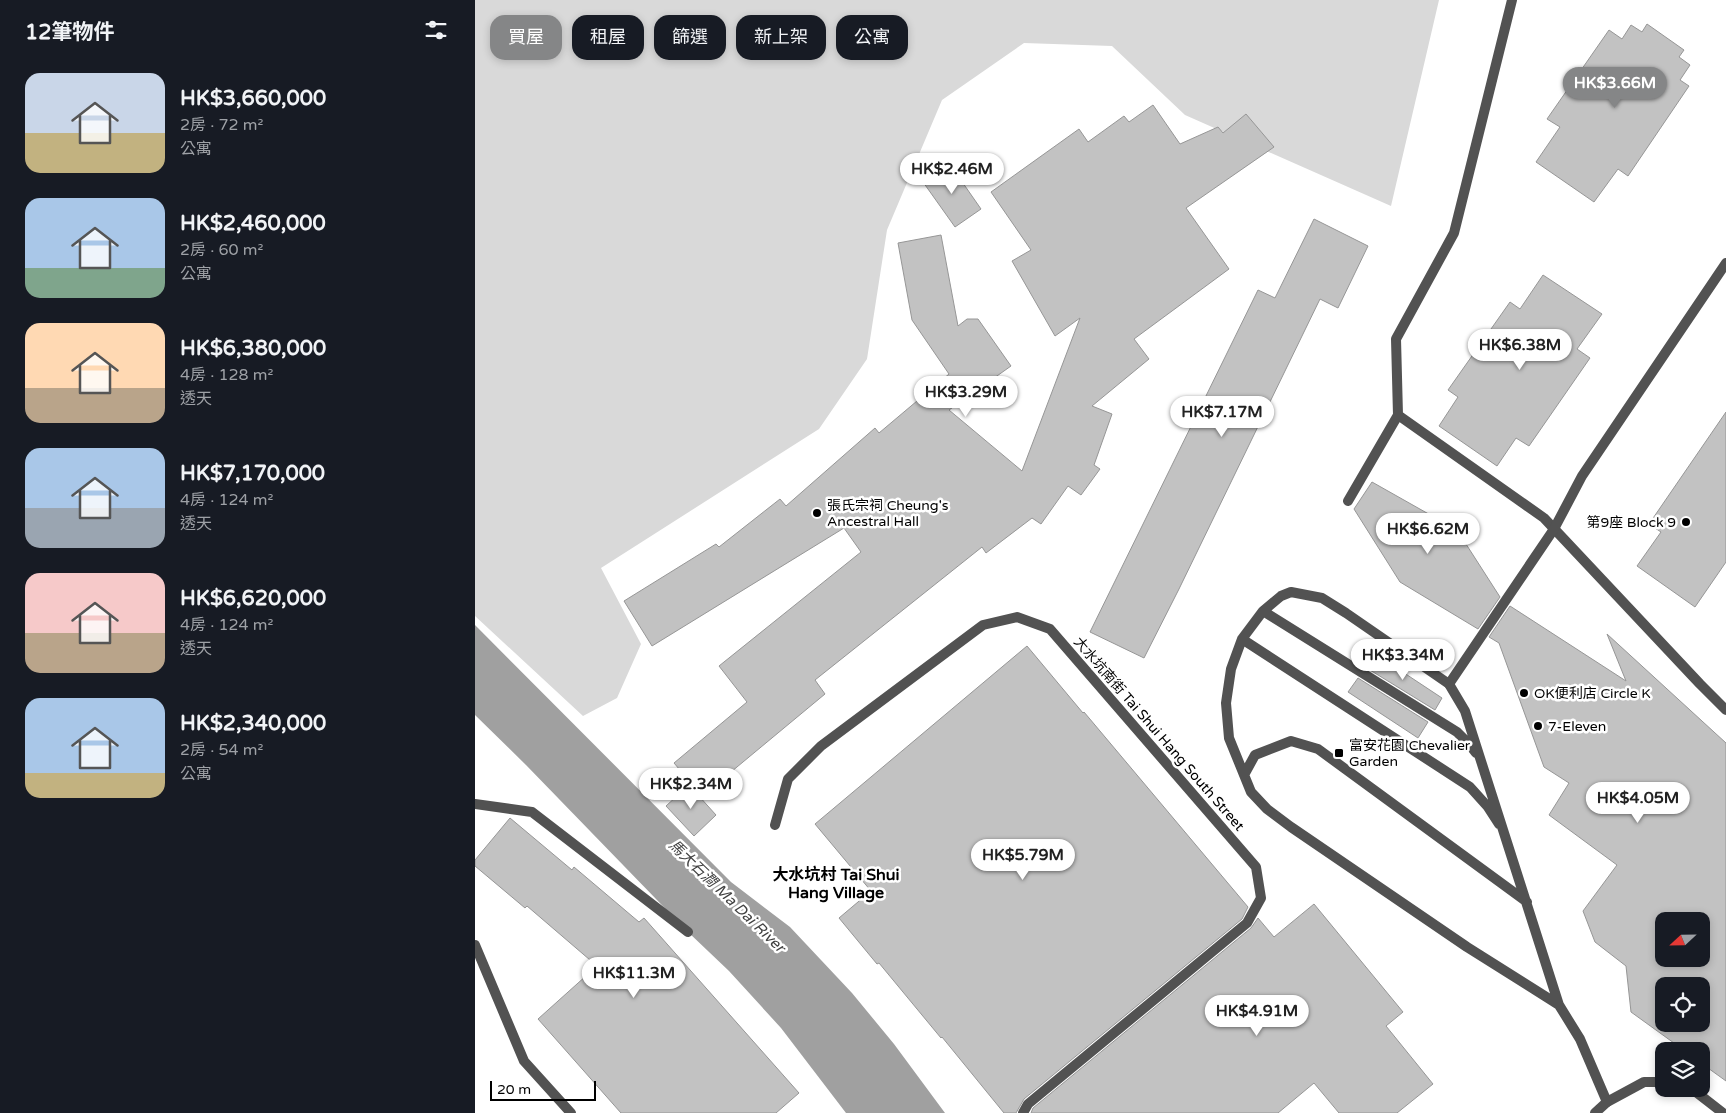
<!DOCTYPE html>
<html lang="zh-TW">
<meta charset="utf-8">
<style>
body{margin:0;font-family:"Varela Round","Noto Sans TC",sans-serif;background:#242831;color:#f1f3f6;height:100vh;display:flex;flex-direction:column;font-size:19px;white-space:nowrap}
*{box-sizing:border-box;margin:0}
p{font-size:16px;color:#9ea1a6}
.icon{flex:none;width:28px;height:28px;fill:none;stroke:currentColor;stroke-width:2;stroke-linecap:round;stroke-linejoin:round}
.map{position:relative;flex:1;overflow:hidden}
.details{display:flex;flex-direction:column;background:#171b24;width:475px}
.details>*{flex:none}
.guide{position:absolute;left:15px;top:15px;width:475px;height:45px;display:flex;gap:10px}
.needle{width:32px;rotate:248deg}
.tools{position:absolute;left:1180px;top:912px;display:grid;gap:10px}
.tools a{display:grid;place-items:center;width:55px;height:55px;border-radius:10px;background:#171b24;box-shadow:0 2px 8px #0003;font-size:25px}
.scale{position:absolute;left:15px;bottom:12px;width:106px;box-sizing:border-box;padding-left:5px;border:2px solid #000;border-top:0;font-size:14px;line-height:18px;white-space:nowrap;color:#000;-webkit-text-stroke:4px #fff;paint-order:stroke}
.price{position:absolute;translate:-50% -42px;padding:0 11px;border-radius:18px;background:#fff;color:#222;font-size:16px;line-height:32px;filter:drop-shadow(0 1px 2px #0008)}
.price::after{content:'';position:absolute;left:50%;top:30px;width:15px;height:11px;margin-left:-8px;background:inherit;clip-path:polygon(0 0,100% 0,50% 100%)}
.price.on{background:#858687;color:#fff}
ul{padding:0;list-style:none}
li{display:flex;align-items:center;gap:15px;height:125px;padding:0 25px}
li span{display:grid;place-items:center;flex:none;width:140px;height:100px;border-radius:15px;color:#555}
li>.icon{margin-inline-start:auto}
span .icon{width:60px;height:60px;fill:#fffc;stroke-width:1}
li b{font-size:21px}
h2{display:flex;justify-content:space-between;align-items:center;height:60px;padding:0 25px;font-size:21px}
.chip{padding:0 18px;border-radius:15px;background:#171b24;box-shadow:0 2px 8px #0003;font-size:18px;line-height:45px}
.chip.on{background:#858687;color:#fff}
main{display:flex;flex:1;min-height:0}
.map>svg:first-child{display:block}
.green{fill:#d9d9d9}
.water{fill:#a0a0a0}
.building{fill:#c2c2c2;stroke:#969696;fill-rule:evenodd}
.lines{fill:none;stroke-linecap:round;stroke-linejoin:round}
.lane{stroke:#525252;stroke-width:10}
.street{stroke:#525252;stroke-width:10}
.poi-dot{fill:#000;stroke:#fff;stroke-width:2}
.labels{text-anchor:middle;dominant-baseline:central;stroke-width:5;stroke-linejoin:round;paint-order:stroke}
.poi-label{font-size:14px;fill:#000;stroke:#fff;text-anchor:start}
.street-label{font-size:14px;fill:#000;stroke:#fff}
.water-label{font-size:15px;font-style:italic;fill:#414141;stroke:#fff}
.quarter-label{font-size:16px;font-weight:bold;fill:#000;stroke:#fff}
</style>
<main>
<section class="details">
<h2>12筆物件<svg class="icon" aria-label="filters" viewBox="0 0 24 24"><path d="M4 7h16M4 17h16"/><circle cx="9" cy="7" r="2"/><circle cx="15" cy="17" r="2"/></svg></h2>
<ul>
<li><span style="background:linear-gradient(#c9d6e8 60%,#c2b280 0)"><svg class="icon" aria-label="home" viewBox="0 0 24 24"><path d="M3 11l9-7 9 7M6 9v11h12V9"/></svg></span><div><b>HK$3,660,000</b><p>2房 · 72 m²</p><p>公寓</p></div></li>
<li><span style="background:linear-gradient(#a9c7e8 70%,#7fa58c 0)"><svg class="icon" aria-label="home" viewBox="0 0 24 24"><path d="M3 11l9-7 9 7M6 9v11h12V9"/></svg></span><div><b>HK$2,460,000</b><p>2房 · 60 m²</p><p>公寓</p></div></li>
<li><span style="background:linear-gradient(#ffd9b3 65%,#b9a48a 0)"><svg class="icon" aria-label="home" viewBox="0 0 24 24"><path d="M3 11l9-7 9 7M6 9v11h12V9"/></svg></span><div><b>HK$6,380,000</b><p>4房 · 128 m²</p><p>透天</p></div></li>
<li><span style="background:linear-gradient(#a9c7e8 60%,#9aa5b1 0)"><svg class="icon" aria-label="home" viewBox="0 0 24 24"><path d="M3 11l9-7 9 7M6 9v11h12V9"/></svg></span><div><b>HK$7,170,000</b><p>4房 · 124 m²</p><p>透天</p></div></li>
<li><span style="background:linear-gradient(#f6c9c9 60%,#b9a48a 0)"><svg class="icon" aria-label="home" viewBox="0 0 24 24"><path d="M3 11l9-7 9 7M6 9v11h12V9"/></svg></span><div><b>HK$6,620,000</b><p>4房 · 124 m²</p><p>透天</p></div></li>
<li><span style="background:linear-gradient(#a9c7e8 75%,#c2b280 0)"><svg class="icon" aria-label="home" viewBox="0 0 24 24"><path d="M3 11l9-7 9 7M6 9v11h12V9"/></svg></span><div><b>HK$2,340,000</b><p>2房 · 54 m²</p><p>公寓</p></div></li>
</ul>
</section>
<div class="map">
<svg width="1251" height="1113" viewBox="0 0 1251 1113">
<rect width="100%" height="100%" fill="#fff"/>
<path class="green" d="M0,0h964l-48,206 -206,-91 -73,-69 -88,-3 -82,57 -55,130 -20,129 -48,70 -218,139 40,76 -24,54 -34,18 -108,-100z"/>
<path class="water" d="M0,625l256,257 59,45 62,66 42,51 51,69h-99l-65,-85 -52,-57 -41,-39 -162,-167 -51,-50z"/>
<path class="building" d="M1172,24l37,26 -5,7 11,8 -10,15 9,6 -61,90 -10,-7 -24,33 -58,-40 24,-35 -13,-8 62,-89 13,9 9,-14 11,7z
M678,105l27,39 38,-17 5,6 23,-19 28,33 -88,61 43,61 -95,70 15,20 -57,47 20,8 -18,51 6,4 -19,26 -13,-9 -27,38 -9,-6 -46,35 -4,-6 -167,133 10,14 -123,102 -28,-33 73,-61 -28,-36 142,-114 -17,-24 -192,118 -28,-45 92,-57 3,3 61,-48 6,7 89,-78 4,5 70,-59 -37,-54 -14,-77 43,-8 17,91 9,-7h11l33,47 -62,44 73,61 58,-153 -25,18 -43,-75 19,-11 -40,-58 88,-63 9,13 36,-26 5,6z
M474,163l32,46 -26,18 -32,-45z
M839,219l54,27 -30,62 -18,-9 -141,290 -35,69 -54,-26 168,-342 17,8z
M1068,275l59,39 -25,35 13,9 -61,88 -13,-8 -19,28 -58,-40 19,-29 -10,-7 62,-88 10,7z
M1251,412v150l-31,45 -58,-41 24,-34 -12,-8z
M897,482l85,48 43,67 -22,32 -78,-47 -46,-73z
M1035,606l116,75 -19,-47 119,109v338l-25,-18v-12h-16l-54,-39 -5,-46 -31,-24 -12,-31 34,-46 -68,-50 20,-32 -25,-16 -45,-124 -10,-6zM1189,921h37v38h-37zM1189,986h37v38h-37z
M552,646l56,67 1,-1 164,195 -6,12 -218,180 -8,14h-12l-62,-76 -1,1 -62,-75 -2,1 -38,-46 32,-27 -56,-67z
M899,653l68,45 -7,12 -70,-43z
M883,678l70,44 -10,16 -70,-46z
M214,785l27,30 -22,21 -28,-30z
M35,818l62,52 2,-3 65,55 5,-4 155,175 -23,20h-155l-83,-94 59,-53 -70,-60 -2,2 -50,-42v-6z
M839,904l89,108 -17,14 47,58 -36,29h-58l-25,-30 -36,30h-247l2,-5 218,-180 7,-10 16,19z"/>
<g class="lines">
<path class="lane" d="M1037,0l-58,233 -58,106 2,76 146,103 156,166 26,26
M873,501l50,-86
M788,611l194,121 12,12 7,9
M767,639l228,148 18,20 11,17
M769,775l11,-20 36,-14 27,8 209,153
M0,804l57,8 156,120
M1084,1005l-92,-58 -176,-120 -24,-18 -16,-17 -22,-54 -3,-35 5,-34 11,-30 21,-28 18,-15 10,-4 31,6 24,15 103,71 16,27 94,294 21,34 27,63 37,-20h20
M1213,1089l8,3 27,21"/>
<path class="street" d="M974,684l105,-155 28,-53 144,-213
M300,825l13,-46 33,-33 162,-121 34,-8 33,12 206,238 5,31 -14,25 -219,181 -5,9
M0,945l49,116 47,52
M1120,1113l12,-11"/>
</g>
<g class="poi-dot">
<circle cx="342" cy="513" r="5"/>
<circle cx="1211" cy="522" r="5"/>
<circle cx="1049" cy="693" r="5"/>
<circle cx="1063" cy="726" r="5"/>
<rect x="859" y="748" width="10" height="10" rx="2.5"/>
</g>
<g class="labels">
<g class="poi-label">
<text x="352" y="505">張氏宗祠 Cheung's<tspan x="352" dy="16">Ancestral Hall</tspan></text>
<text x="1201" y="522" text-anchor="end">第9座 Block 9</text>
<text x="1059" y="693">OK便利店 Circle K</text>
<text x="1073" y="726">7-Eleven</text>
<text x="874" y="745">富安花園 Chevalier<tspan x="874" dy="16">Garden</tspan></text>
</g>
<g class="street-label">
<text transform="translate(684 734) rotate(49)">大水坑南街 Tai Shui Hang South Street</text>
</g>
<g class="water-label">
<text transform="translate(252 896) rotate(44)">馬大石澗 Ma Dai River</text>
</g>
<g class="quarter-label">
<text x="361" y="875">大水坑村 Tai Shui<tspan x="361" dy="18">Hang Village</tspan></text>
</g>
</g>
</svg>
<div class="tools">
<a><svg class="needle" viewBox="-14 -14 28 28"><path d="M0-13l5 13h-10z" fill="#e53935"/><path d="M0 13l5-13h-10z" fill="#9ea1a6"/></svg></a>
<a><svg class="icon" aria-label="locate" viewBox="0 0 24 24"><circle cx="12" cy="12" r="6"/><path d="M12 2v4M12 18v4M2 12h4M18 12h4"/></svg></a>
<a><svg class="icon" aria-label="layers" viewBox="0 0 24 24"><path d="M12 4l9 5-9 5-9-5zM3 14l9 5 9-5"/></svg></a>
</div>
<div class="scale">20 m</div>
<b class="price on" style="left:1140px;top:109px">HK$3.66M</b>
<b class="price" style="left:477px;top:195px">HK$2.46M</b>
<b class="price" style="left:1045px;top:371px">HK$6.38M</b>
<b class="price" style="left:491px;top:418px">HK$3.29M</b>
<b class="price" style="left:747px;top:438px">HK$7.17M</b>
<b class="price" style="left:953px;top:555px">HK$6.62M</b>
<b class="price" style="left:928px;top:681px">HK$3.34M</b>
<b class="price" style="left:216px;top:810px">HK$2.34M</b>
<b class="price" style="left:1163px;top:824px">HK$4.05M</b>
<b class="price" style="left:548px;top:881px">HK$5.79M</b>
<b class="price" style="left:159px;top:999px">HK$11.3M</b>
<b class="price" style="left:782px;top:1037px">HK$4.91M</b>
<div class="guide">
<a class="chip on">買屋</a>
<a class="chip">租屋</a>
<a class="chip">篩選</a>
<a class="chip">新上架</a>
<a class="chip">公寓</a>
</div>
</div>
</main>
